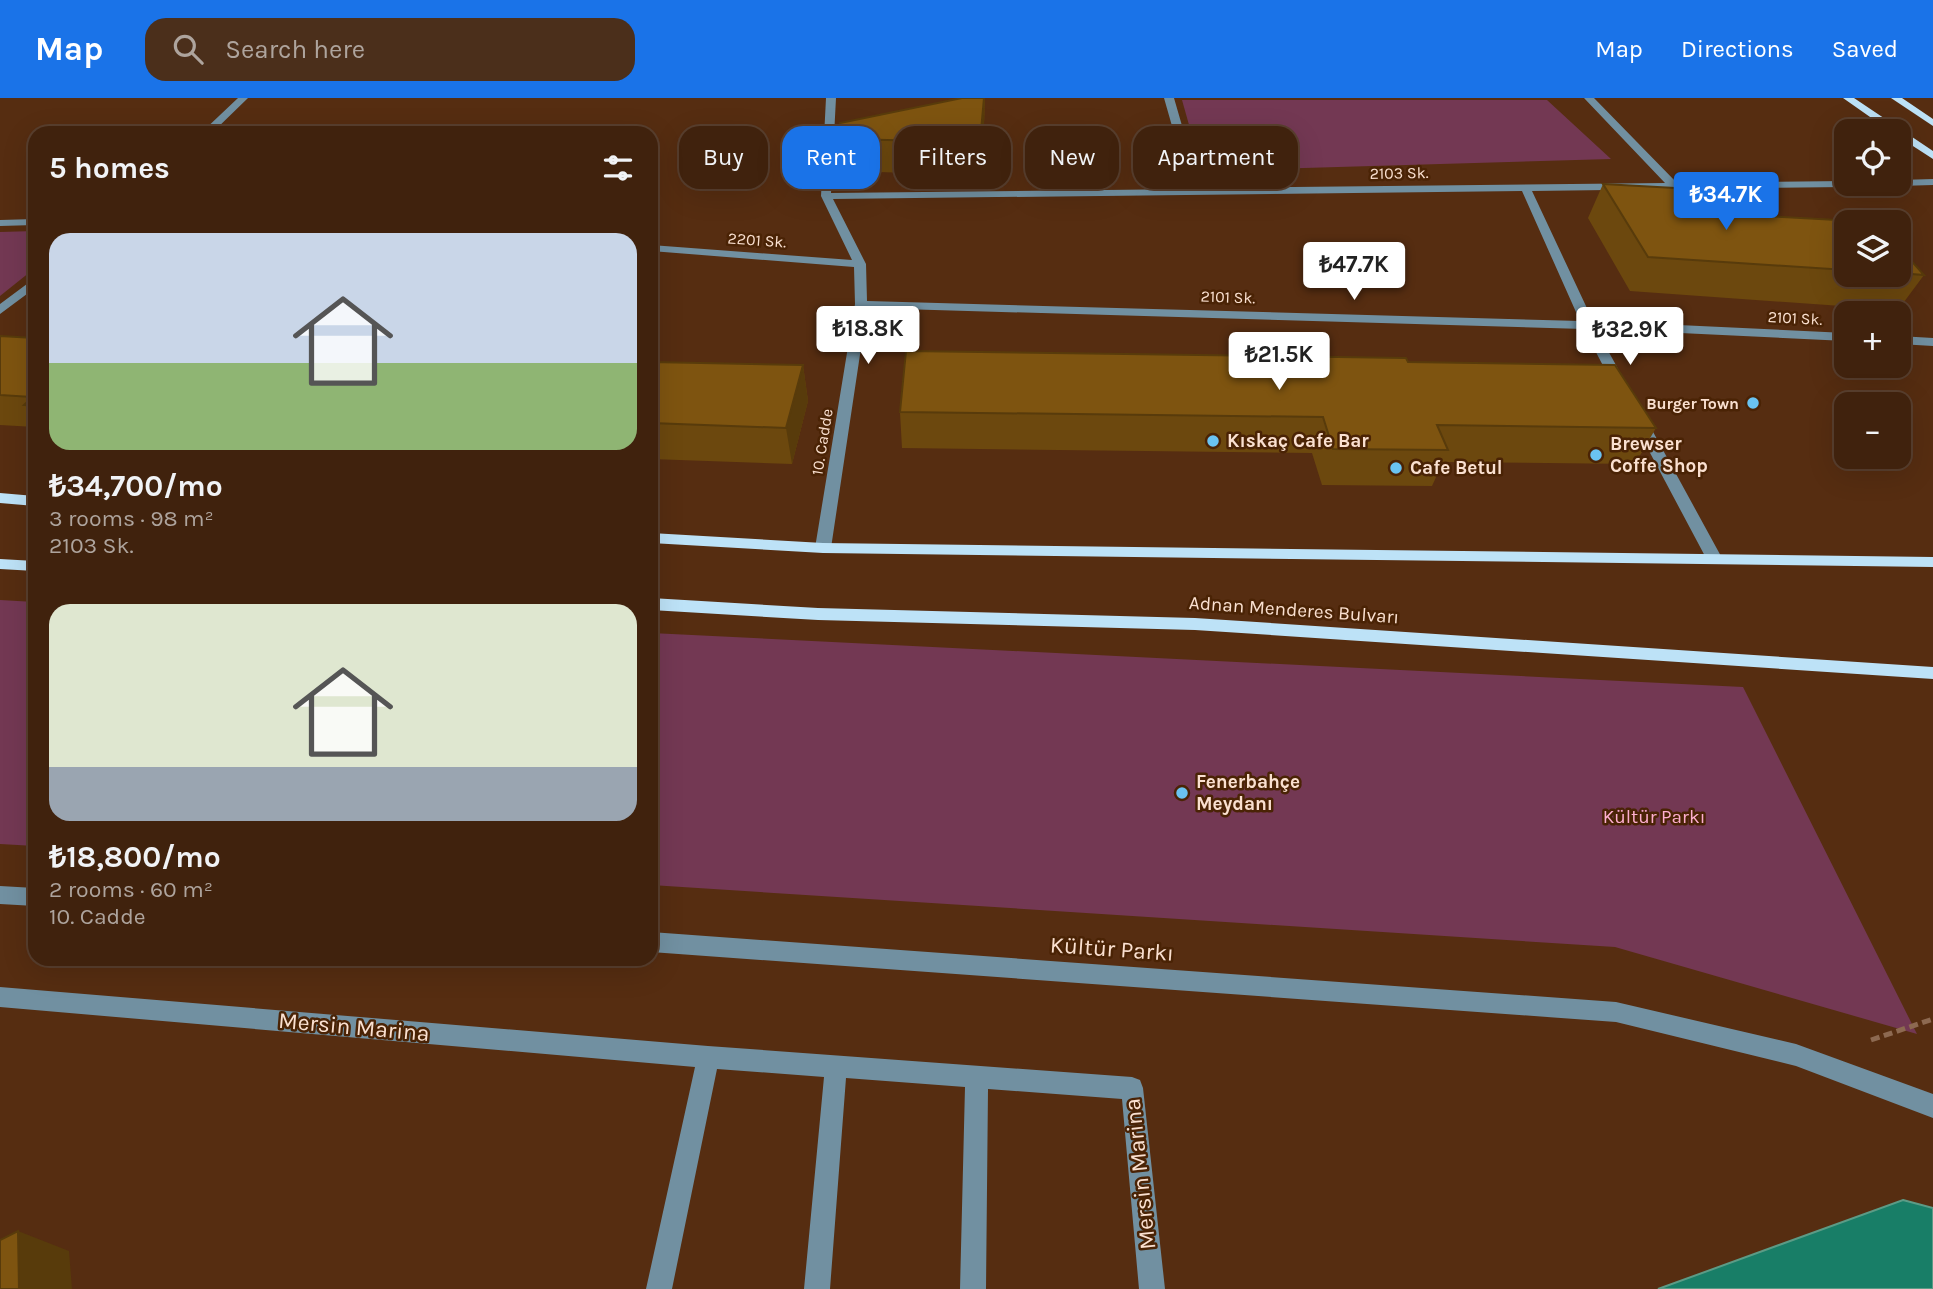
<!DOCTYPE html>
<meta charset="utf-8">
<style>
body{margin:0;font-family:Karla,sans-serif;background:#4b2f1b;color:#f1f3f6;height:100vh;display:flex;flex-direction:column;font-size:26px;white-space:nowrap}
*{box-sizing:border-box;margin:0}
p{font-size:23px;color:#aea49d}
.icon{flex:none;width:38px;height:38px;fill:none;stroke:currentColor;stroke-width:2;stroke-linecap:round;stroke-linejoin:round}
.map{position:relative;flex:1;overflow:hidden}
.panel{position:absolute;left:28px;top:28px;width:630px;height:840px;display:flex;flex-direction:column;background:#40220d;border-radius:21px;box-shadow:0 7px 28px #0002,0 0 0 2px #593f2e}
.panel>*{flex:none}
.hud{position:absolute;left:679px;top:28px;width:665px;height:63px;display:flex;gap:14px}
.controls{position:absolute;left:1834px;top:21px;display:grid;gap:14px}
.controls a{display:grid;place-items:center;width:77px;height:77px;border-radius:14px;background:#40220d;box-shadow:0 7px 28px #0002,0 0 0 2px #593f2e;font-size:35px}
.price{position:absolute;translate:-50% -60px;padding:0 16px;border-radius:7px;background:#fff;color:#222;font-size:23px;line-height:46px;filter:drop-shadow(0 2px 4px #0008)}
.price::after{content:'';position:absolute;left:50%;top:42px;width:21px;height:16px;margin-left:-10px;background:inherit;clip-path:polygon(0 0,100% 0,50% 100%)}
.price.active{background:#1a73e8;color:#fff}
ul{padding:0;list-style:none}
li{display:grid;align-content:center;gap:14px;height:371px;padding:0 21px}
li span{display:grid;place-items:center;height:217px;border-radius:21px;color:#555}
li>.icon{margin-inline-start:auto}
span .icon{width:126px;height:126px;fill:#fffc;stroke-width:1}
li b{font-size:30px}
h2{display:flex;justify-content:space-between;align-items:center;height:84px;padding:0 21px;font-size:30px}
.tag{padding:0 24px;border-radius:21px;background:#40220d;box-shadow:0 7px 28px #0002,0 0 0 2px #593f2e;font-size:24px;line-height:63px}
.tag.active{background:#1a73e8;color:#fff}
header{display:flex;align-items:center;gap:42px;box-sizing:border-box;height:98px;padding:0 35px;background:#1a73e8;color:#fff}
header strong{font-size:33px}
nav{display:flex;gap:38px;margin-inline-start:auto;font-size:24px}
.search{width:490px;height:63px;background:#4b2f1b;display:flex;align-items:center;gap:18px;box-sizing:border-box;padding:0 24px;border-radius:21px;color:#aea49d;font-size:26px}
.map>svg:first-child{display:block}
.green{fill:#733853}
.water{fill:#187e67;stroke:#5c9b86;stroke-width:2}
.lines{fill:none;stroke-linecap:round;stroke-linejoin:round}
.path{stroke:#8d6951;stroke-width:5;stroke-dasharray:9 4.5;stroke-linecap:butt}
.minor{fill:#7190a1;fill-rule:evenodd}
.major{fill:#bde2f7;fill-rule:evenodd}
.wall{fill:#6c480e}
.shaded-wall{fill:#583b0b}
.building{fill:#7e5410;stroke:#583b0b;stroke-width:2}
.poi-dot{fill:#6ac3f1;stroke:#4a2305;stroke-width:2.5}
.labels{text-anchor:middle;dominant-baseline:central;stroke-width:5;stroke-linejoin:round;paint-order:stroke}
.far-street-label{font-size:16px;fill:#fae0d0;stroke:#4a2305}
.far-poi-label{font-size:16px;font-weight:bold;fill:#fae0d0;stroke:#4a2305;text-anchor:end}
.poi-label{font-size:19px;font-weight:bold;fill:#fae0d0;stroke:#4a2305;text-anchor:start}
.street-label{font-size:19px;fill:#fae0d0;stroke:#4a2305}
.park-label{font-size:19px;fill:#fdaecf;stroke:#4a2305}
.near-street-label{font-size:23px;fill:#fae0d0;stroke:#4a2305}
</style>
<header>
<strong>Map</strong>
<div class="search"><svg class="icon" aria-label="search" viewBox="0 0 24 24"><circle cx="10" cy="10" r="6"/><path d="M15 15l6 6"/></svg>Search here</div>
<nav><a>Map</a><a>Directions</a><a>Saved</a></nav>
</header>
<div class="map">
<svg width="1933" height="1191" viewBox="0 0 1933 1191">
<rect width="100%" height="100%" fill="#562d11"/>
<path class="green" d="M1182,2h365l64,59 -409,12z
M35,133v37l-35,28v-64z
M0,502l35,2v244l-35,-2z
M651,535l1092,54 174,347 -302,-87 -964,-62z"/>
<path class="water" d="M1903,1102l30,8v81h-275z"/>
<g class="lines">
<path class="path" d="M1871,942l62,-21"/>
<path class="minor" d="M238,0h10l-36,35h-11z
M826,0h10l-5,95 359,-4 -26,-91h10l26,90 465,-5 -81,-85h10l83,85 169,-2v3h5l-5,3 -314,4 61,130 253,12v8l-250,-12 31,56 -7,4 -7,-4 -29,-56 -717,-21 -36,240 -8,5 -8,-5 40,-244 -1,-37 -203,-16v-6l201,15 -31,-64zM1522,93l58,130 -713,-20 -1,-37 -33,-65z
M1933,81v6l-34,1 -5,-2h5v-4z
M35,121v6l-35,1v-6z
M35,180v10l-35,26v-10z
M1899,238l34,2v8l-34,-2z
M1639,317l7,4 76,139 -2,4 -6,1 -8,-5 -74,-139z
M0,788l35,2v18l-35,-2z
M651,834l965,70 180,42 137,50v24l-137,-52 -180,-44 -965,-70z
M0,889l708,59 424,31 8,3 3,8 22,201h-26l-17,-190 -134,-10 -2,200h-26l5,-202 -119,-9 -16,211h-26l20,-212 -107,-8 -45,220h-26l49,-222 -695,-60z"/>
<path class="major" d="M1843,0h11l79,53v8l-34,-22v-6h-9z
M1891,0h11l31,21v7z
M0,395l35,3v10l-35,-3z
M651,435l172,10 1110,14v10l-1110,-14 -172,-10z
M0,461l35,2v10l-35,-2z
M651,500l167,10 377,10 738,49v12l-738,-49 -377,-10 -167,-10z"/>
</g>
<path class="wall" d="M985,0l-1,27 -5,50 -135,-4 -4,-48z
M1603,86l108,29 135,9v53h53v-28l25,28 -26,35 -268,-19 -42,-73z
M0,238l35,2v89l-35,-2z
M651,264l152,3 5,36 -16,63 -141,-5z
M1408,264l248,66 -21,36 -192,-2 -11,24 -110,-1 -10,-32 -410,-5 -2,-36z"/>
<path class="shaded-wall" d="M985,0l-1,27 -5,50 1,-33z
M803,267l5,36 -16,63 -6,-36z
M18,1133l51,20 3,38h-53z"/>
<path class="building" d="M962,0h22l-4,44 -139,-3 -1,-16z
M1603,86l90,5 18,24 163,9h-28v48l-198,-13z
M1899,149l25,28 -25,-2z
M0,238l35,2v68l-11,-1 9,-8 -33,-2z
M906,253l500,7 2,4 207,3 41,63 -219,-3 11,25 -115,-1 -10,-32 -423,-5z
M651,264l152,3 -17,63 -135,-5z
M18,1133l1,58h-19v-49z"/>
<g class="poi-dot">
<circle cx="1753" cy="305" r="7"/>
<circle cx="1213" cy="343" r="7"/>
<circle cx="1596" cy="357" r="7"/>
<circle cx="1396" cy="370" r="7"/>
<circle cx="1182" cy="695" r="7"/>
</g>
<g class="labels">
<g class="far-street-label">
<text transform="translate(1399 75) rotate(-1)">2103 Sk.</text>
<text transform="translate(757 142) rotate(4)">2201 Sk.</text>
<text transform="translate(1228 199) rotate(2)">2101 Sk.</text>
<text transform="translate(1795 220) rotate(3)">2101 Sk.</text>
<text transform="translate(822 344) rotate(-81)">10. Cadde</text>
</g>
<g class="far-poi-label">
<text x="1739" y="305">Burger Town</text>
</g>
<g class="poi-label">
<text x="1227" y="343">Kıskaç Cafe Bar</text>
<text x="1610" y="346">Brewser<tspan x="1610" dy="22">Coffe Shop</tspan></text>
<text x="1410" y="370">Cafe Betul</text>
<text x="1196" y="684">Fenerbahçe<tspan x="1196" dy="22">Meydanı</tspan></text>
</g>
<g class="street-label">
<text transform="translate(1294 512) rotate(4)">Adnan Menderes Bulvarı</text>
</g>
<g class="park-label">
<text x="1654" y="719">Kültür Parkı</text>
</g>
<g class="near-street-label">
<text transform="translate(1112 851) rotate(4)">Kültür Parkı</text>
<text transform="translate(354 929) rotate(5)">Mersin Marina</text>
<text transform="translate(1140 1076) rotate(-96)">Mersin Marina</text>
</g>
</g>
</svg>
<div class="controls">
<a><svg class="icon" aria-label="locate" viewBox="0 0 24 24"><circle cx="12" cy="12" r="6"/><path d="M12 2v4M12 18v4M2 12h4M18 12h4"/></svg></a>
<a><svg class="icon" aria-label="layers" viewBox="0 0 24 24"><path d="M12 4l9 5-9 5-9-5zM3 14l9 5 9-5"/></svg></a>
<a>+</a>
<a>−</a>
</div>
<b class="price active" style="left:1726px;top:134px">₺34.7K</b>
<b class="price" style="left:1354px;top:204px">₺47.7K</b>
<b class="price" style="left:868px;top:268px">₺18.8K</b>
<b class="price" style="left:1630px;top:269px">₺32.9K</b>
<b class="price" style="left:1279px;top:294px">₺21.5K</b>
<div class="hud">
<a class="tag">Buy</a>
<a class="tag active">Rent</a>
<a class="tag">Filters</a>
<a class="tag">New</a>
<a class="tag">Apartment</a>
</div>
<section class="panel">
<h2>5 homes<svg class="icon" aria-label="filters" viewBox="0 0 24 24"><path d="M4 7h16M4 17h16"/><circle cx="9" cy="7" r="2"/><circle cx="15" cy="17" r="2"/></svg></h2>
<ul>
<li><span style="background:linear-gradient(#c9d6e8 60%,#8fb573 0)"><svg class="icon" aria-label="home" viewBox="0 0 24 24"><path d="M3 11l9-7 9 7M6 9v11h12V9"/></svg></span><div><b>₺34,700/mo</b><p>3 rooms · 98 m²</p><p>2103 Sk.</p></div></li>
<li><span style="background:linear-gradient(#dfe7d0 75%,#9aa5b1 0)"><svg class="icon" aria-label="home" viewBox="0 0 24 24"><path d="M3 11l9-7 9 7M6 9v11h12V9"/></svg></span><div><b>₺18,800/mo</b><p>2 rooms · 60 m²</p><p>10. Cadde</p></div></li>
</ul>
</section>
</div>
